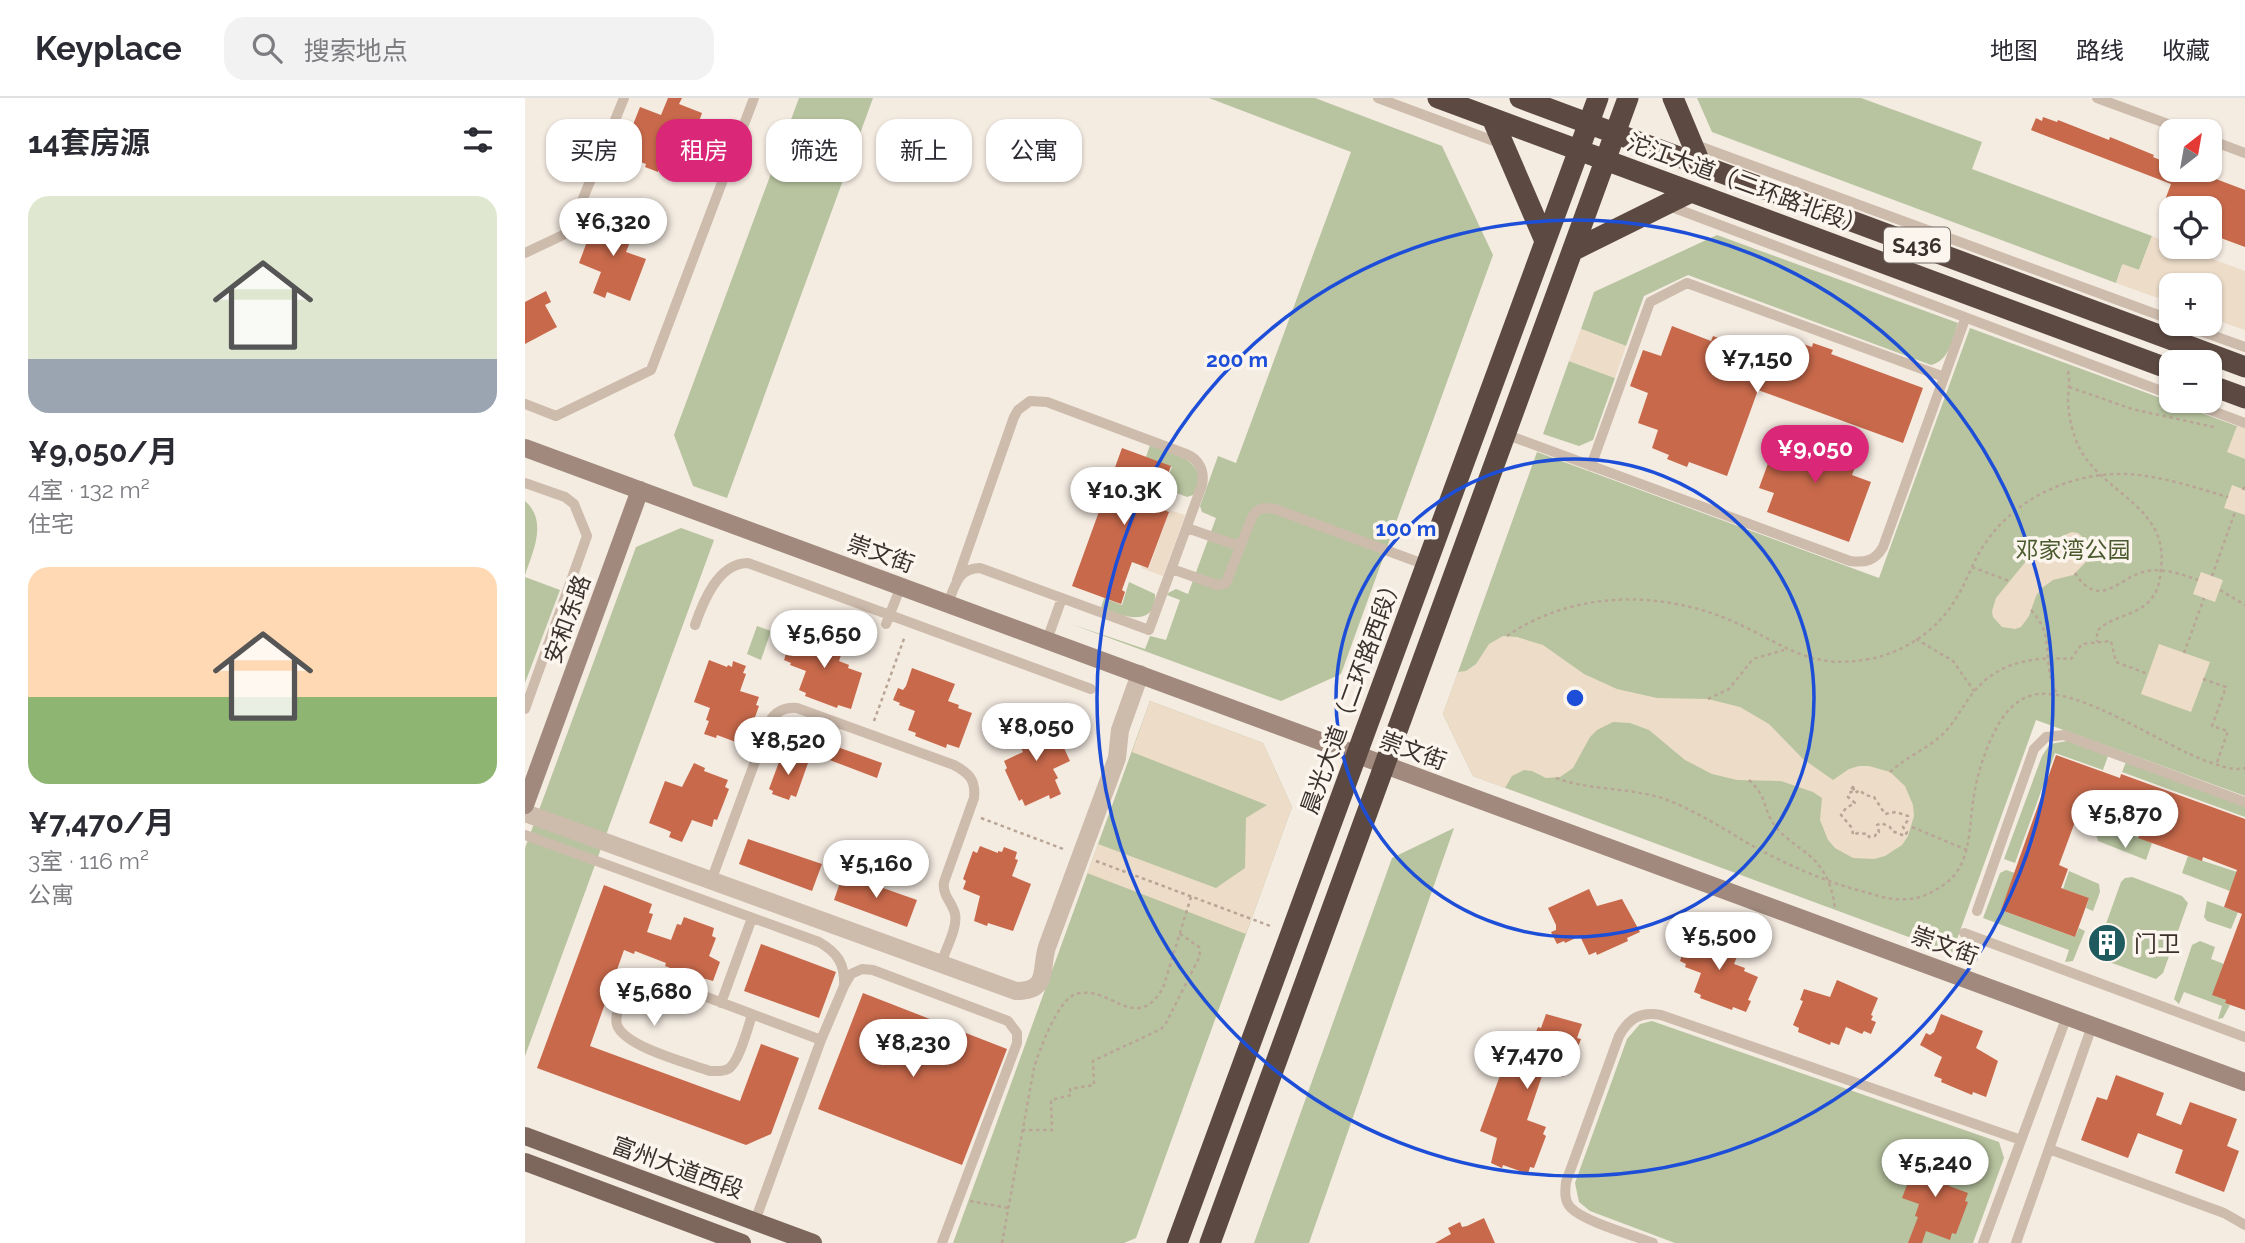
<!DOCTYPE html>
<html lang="zh">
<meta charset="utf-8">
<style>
body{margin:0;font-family:Raleway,"Noto Sans SC",sans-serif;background:#f2f2f3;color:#2b2b33;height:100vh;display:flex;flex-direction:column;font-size:26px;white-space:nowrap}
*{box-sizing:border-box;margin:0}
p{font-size:23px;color:#7c7c81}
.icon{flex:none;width:38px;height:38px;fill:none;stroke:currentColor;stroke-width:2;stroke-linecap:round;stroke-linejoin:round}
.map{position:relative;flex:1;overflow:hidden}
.panel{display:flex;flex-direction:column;background:#fff;width:525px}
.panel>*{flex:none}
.top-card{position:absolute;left:21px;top:21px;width:665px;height:63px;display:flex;gap:14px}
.needle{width:46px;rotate:31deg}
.controls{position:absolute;left:1634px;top:21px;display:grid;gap:14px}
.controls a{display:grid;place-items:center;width:63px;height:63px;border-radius:14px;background:#fff;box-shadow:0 2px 5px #0004;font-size:35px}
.price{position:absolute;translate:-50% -60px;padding:0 16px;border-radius:24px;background:#fff;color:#222;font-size:23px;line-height:46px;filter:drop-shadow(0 2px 4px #0008)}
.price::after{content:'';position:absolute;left:50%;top:42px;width:21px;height:16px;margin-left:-10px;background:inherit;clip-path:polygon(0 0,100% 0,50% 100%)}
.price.active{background:#db2777;color:#fff}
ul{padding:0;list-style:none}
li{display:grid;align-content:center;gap:14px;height:371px;padding:0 28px}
li span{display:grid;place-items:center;height:217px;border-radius:21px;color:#555}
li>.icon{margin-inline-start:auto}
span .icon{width:126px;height:126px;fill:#fffc;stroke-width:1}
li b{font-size:30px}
h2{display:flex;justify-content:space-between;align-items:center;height:84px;padding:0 28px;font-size:30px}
.tag{padding:0 24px;border-radius:21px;background:#fff;box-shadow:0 2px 5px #0004;font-size:24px;line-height:63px}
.tag.active{background:#db2777;color:#fff}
header{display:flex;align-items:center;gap:42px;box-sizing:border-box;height:98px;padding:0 35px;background:#fff;border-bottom:2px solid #e1e1e2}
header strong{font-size:33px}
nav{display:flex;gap:38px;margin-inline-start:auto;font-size:24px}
.search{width:490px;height:63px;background:#f2f2f3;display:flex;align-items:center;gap:18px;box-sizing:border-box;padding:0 24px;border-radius:21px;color:#7c7c81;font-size:26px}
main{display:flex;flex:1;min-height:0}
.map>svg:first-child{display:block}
.green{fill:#b8c4a0}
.plaza{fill:#ecdcc8}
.building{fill:#c8694b}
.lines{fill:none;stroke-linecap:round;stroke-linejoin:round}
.path{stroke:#b9a596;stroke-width:2.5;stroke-dasharray:3.5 3.5;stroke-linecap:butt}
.lane{stroke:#cdbbac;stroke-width:10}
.street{stroke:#cdbbac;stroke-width:18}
.secondary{stroke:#a18a7d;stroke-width:18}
.primary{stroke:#7d675c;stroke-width:18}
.highway{stroke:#5c4a42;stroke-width:21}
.ring{fill:none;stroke:#1d4ed8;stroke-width:3.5}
.labels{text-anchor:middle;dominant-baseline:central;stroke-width:7;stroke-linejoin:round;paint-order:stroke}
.shield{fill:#fbf5ee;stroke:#756b66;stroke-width:2}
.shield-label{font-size:21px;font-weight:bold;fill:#3b302b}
.street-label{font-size:23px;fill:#3b302b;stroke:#fbf5ee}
.park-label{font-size:23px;fill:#4a5a2e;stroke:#fbf5ee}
.poi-label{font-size:23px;fill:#3b302b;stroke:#fbf5ee;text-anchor:start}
.centre{fill:#1d4ed8;stroke:#fbf5ee;stroke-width:3.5}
.ring-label{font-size:21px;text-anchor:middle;font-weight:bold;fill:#1d4ed8;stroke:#fbf5ee;stroke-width:7;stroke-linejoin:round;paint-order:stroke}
</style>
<header>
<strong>Keyplace</strong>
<div class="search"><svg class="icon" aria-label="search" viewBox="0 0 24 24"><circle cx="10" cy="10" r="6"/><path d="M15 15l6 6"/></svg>搜索地点</div>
<nav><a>地图</a><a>路线</a><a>收藏</a></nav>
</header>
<main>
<section class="panel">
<h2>14套房源<svg class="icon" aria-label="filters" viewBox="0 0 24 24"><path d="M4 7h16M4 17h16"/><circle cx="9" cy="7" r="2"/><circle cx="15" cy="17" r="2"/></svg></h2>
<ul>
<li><span style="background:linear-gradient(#dfe7d0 75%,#9aa5b1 0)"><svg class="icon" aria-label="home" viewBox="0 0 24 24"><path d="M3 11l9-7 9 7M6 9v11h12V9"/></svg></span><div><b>¥9,050/月</b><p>4室 · 132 m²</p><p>住宅</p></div></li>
<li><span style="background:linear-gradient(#ffd9b3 60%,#8fb573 0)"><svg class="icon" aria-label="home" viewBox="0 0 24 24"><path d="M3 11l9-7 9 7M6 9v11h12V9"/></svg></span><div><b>¥7,470/月</b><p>3室 · 116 m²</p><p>公寓</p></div></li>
</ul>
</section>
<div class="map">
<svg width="1720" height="1145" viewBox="0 0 1720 1145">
<rect width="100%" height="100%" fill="#f4ebe1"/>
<path class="green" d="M274,0h74l-146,400 -34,-12 -19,-51z
M684,0h106l127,48 51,109 -152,419 -60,27 -210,-77 74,25 5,-13 16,4 14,-40 -13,-5 1,-2 8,-4 12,5 28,-76 -14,-6 -2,-6 18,-50 18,7 115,-311z
M1172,0h164l121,44 -10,27 180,67 -13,34 -17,-5 -6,18 -404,-151z
M1192,137l241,88c-6,17 -8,37 -27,42l-243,-90 -44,21 -18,50 -45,-17 13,-37z
M1445,230l275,101v367l-209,-76 -84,233 -479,-177 -30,-62 94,-262 342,126z
M1044,263l46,17 -22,62 -14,6 -36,-12z
M625,347c25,10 62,15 43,50l-6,2 -24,-9 9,-21 -26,-10z
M0,403c23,20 8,50 0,74z
M156,430l33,12 -189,516v-208l111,-301z
M0,479l35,13 -35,93z
M604,484l26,12c1,36 -35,21 -54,14l3,-10 18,7z
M232,528l14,5 -10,29 -14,-6z
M625,603l113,42 29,64 -156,431 -12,5h-171z
M1542,643l41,15 -5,14 -48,-17 -40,110 -11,-4 38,-103 8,-12z
M1601,664l119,44v11l-123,-45z
M1575,724l52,21 -6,17 -48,-19 -2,-7z
M929,730l-145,415h-55l138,-385z
M1663,758l49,16 -7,19 -48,-18z
M1481,772l9,3 -14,37 74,27 4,-9 6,3 -12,30 -8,1 4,-12 -86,-32 17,-45z
M1544,773l30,13 1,8 -7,19 -7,-3 3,-10 -26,-9z
M1607,779l50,19 6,7 -25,70 -7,6 -55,-20 -4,-4v-6l24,-67 4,-4z
M1682,803l31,11 -7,17 -24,-8 -3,-4z
M1675,843l15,6 -4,12 13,5 -11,31 13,5 -1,3 5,2 -7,13 -5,1 4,-13 -38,-14 -5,12 -5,-5 18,-54z
M1127,923l347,121 5,16 -31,85h-298l-85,-32 -11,-9 -4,-19 52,-144 13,-15z"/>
<path class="plaza" d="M1627,138l20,8v3h8l65,24v59l-35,-12v-33h-38v18l-56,-20 7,-19 16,6z
M1056,231l45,17 -11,32 -46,-17z
M1712,328l8,3v30l-18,-7z
M1707,387l13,5v25l-21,-7z
M638,410l22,7 -22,61 -22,-8 1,-2 7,2 20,-56 -7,-3z
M1547,434l6,1 10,9 2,12 -2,6 -15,15 -20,5 -11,8 -6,8 -7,20 -8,11 -6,2 -13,-2 -9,-10 -1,-6 4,-13 31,-38 18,-6 10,-15z
M1676,474l22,8 -8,22 -22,-8z
M978,538l14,1 26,8 41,29 33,15 40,9 51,1 32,8 29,17 34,35 30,21 16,-11 10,-3h10l21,6 15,14 8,19 1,11 -6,20 -6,9 -17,11 -11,3 -21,-1 -18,-10 -7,-8 -8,-20 2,-22 -9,-6 -32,-11 -44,-1 -25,-6 -27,-14 -36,-30 -19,-7 -17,-1 -16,8 -7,7 -17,31 -13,9 -14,1 -14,-7 -8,-1 -12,6 -7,12 -32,-12 -30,-62 15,-42 8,-1 10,-7 13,-20z
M1634,546l51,18 -19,50 -50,-18z
M625,603l113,42 29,64 -46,127 -159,-61 11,-29 118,44 29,-20 1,-50 21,-13 -135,-53z"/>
<path class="building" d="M143,0h14l-3,6 23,9 -15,42 -20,-8 -9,25 -13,-5 1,-3 -25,-9 19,-48 21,8z
M1518,19l14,5 1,-2 51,20 1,-3 44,18 -1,2 17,7 -2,6h43l-3,6 37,14v57l-35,-13v-26h-48l9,-24 -140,-54 5,-12 6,3z
M72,117l39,12 -10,25 20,7 -16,42 -23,-9 -2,6 -12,-5 8,-21 -22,-9z
M21,193l5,11 -6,3 12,22 -32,17v-42z
M1147,228l39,15 2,-5 71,26 8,-22 20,7 1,-4 20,7 -2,4 92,34 -20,55 -145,-53 -31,86 -38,-14 -2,5 -20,-8 2,-4 -17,-7 6,-18 -20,-7 10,-30 -18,-7 13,-36 18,6z
M1256,330l78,29 -7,18 19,7 -22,60 -82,-30 7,-19 -15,-5z
M597,350l49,18 -5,13 -3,-1 -10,28 16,6 -21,56 -16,-6 -10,28 3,2 -4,12 -49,-18z
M278,530l42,16 -6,17 10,4 -1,3 14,5 -11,36 -13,-4 -1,3 -32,-12 1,-3 -7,-3 7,-19 -16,-6 1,-2 -7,-3 4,-12 5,2 3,-4z
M184,562l18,7 1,-2 4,2 1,-6 13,5 -3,7 3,1 -6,17 19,6 -3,8 3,1 -12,33 -3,-1 -3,6 -24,-9 -1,3 -12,-4 5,-13 -3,-1 4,-12 -16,-6z
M387,570l43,16 -7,17 11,4 -1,3 14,5 -13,35 -12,-4 -1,4 -31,-12 1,-3 -8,-3 7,-19 -16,-6 1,-2 -7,-3 5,-12 5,2 3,-4z
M526,622l19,41 -17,8 5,9 -3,2 6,14 -11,5 -1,-4 -24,11 -3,-7 -3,2 -14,-31 2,-2 -3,-7 19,-9 -8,-15 3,-1 -3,-7 12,-5 2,4h4z
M307,647l50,18 -5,15 -50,-19z
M257,656l26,9 -12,34 -5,-2 -2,5 -17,-6 1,-3 -4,-2z
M1531,657l64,23 1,-4 124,45v191l-20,-7 1,-3 -14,-5 30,-81 -18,-7 13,-37 -34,-13 -1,4 -50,-18 -14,-5 2,-4 -61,-23 -20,54 9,4 -7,19 28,10 -14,39 -74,-27z
M169,665l11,5 -1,3 24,9 -3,7 4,2 -12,31 -3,-1 -2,8 -20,-7 -10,22 -13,-5 2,-5 -4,-2 -18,-7 16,-42 17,6z
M223,741l74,25 -10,27 -73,-27z
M455,748l18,7v-2l4,1 2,-5 13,5 -2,7 3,1 -6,16 19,8 -18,47 -25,-8 -1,3 -13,-5 6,-25 -17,-7 3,-8 -3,-2 10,-28 4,2z
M318,776l74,26 -10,27 -73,-27z
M79,787l48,19 -3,9 4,1 -6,18 24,8 6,-16 4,1 3,-8 30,11 -2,8 4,2 -7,18 11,6 -7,19 -35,-10 -13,-5 1,-3 -31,-12 -1,3 -10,-4 -34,96 150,55 21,-57 38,14 -28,76 -25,11 -209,-77z
M1064,791l8,17 25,-7 18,33 -13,6 1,3 -31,14 -1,-3 -7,3 -9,-19 -15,7 -1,-2 -7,3 -6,-12 5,-2v-5l-8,-17z
M1174,832l42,17 -7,17 11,4 -1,3 14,6 -10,23 3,1 -5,11 -13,-5 -1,3 -32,-12 1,-3 -7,-3 7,-19 -16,-6 1,-3 -6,-3 4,-12 5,2 3,-3z
M236,846l75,28 -17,46 -75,-27z
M1312,882l41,18 -7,17 2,1 -2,4 5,2 -5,12 -7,-3 -2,3 -16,-7 -7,18 -8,-3 -1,3 -32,-13 1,-4 -6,-3 10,-24 -3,-1 4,-11 26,8z
M338,895l144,56 -45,116 -144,-56z
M1021,916l36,10 -5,14 4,1 -12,32 -3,-2 -3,8 -19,-7 -17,50 19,7 -3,7 3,2 -12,32 -4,-1 -2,7 -25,-9 -1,3 -11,-5 6,-25 -17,-7 36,-100 18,6 4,-10 3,1z
M1416,916l42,17 -7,17 22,13 -12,36 -13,-5 -1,3 -31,-13 1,-3 -8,-3 8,-19 -22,-12 6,-12 4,2 4,-3z
M1591,977l48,18 -8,22 25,10 9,-23 47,17 -10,27 12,5 -15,41 -49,-19 8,-23 -45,-17 -10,25 -47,-18 16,-43 10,3z
M1393,1058l18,7 1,-2 4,1 1,-5 13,5 -3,7 3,1 -6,16 19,7 -3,8 3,1 -12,32 -4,-1 -2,7 -24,-9 -4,12h-14l10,-26 -3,-1 4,-12 -17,-6z
M959,1120l11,25h-60l16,-9 -3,-6 12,-6 2,5 5,-1z"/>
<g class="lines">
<path class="path" d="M1543,273c2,9 1,17 0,26 0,18 4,36 12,52 24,45 89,58 81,119 -1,11 -2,21 -9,30 -13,18 -40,17 -55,33v11
M1544,289l63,22 82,18
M1718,392l2,-6
M1447,469l37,14
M1550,475c24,37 43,6 68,-1 19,-5 38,2 55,8
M1687,478l23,-64
M1695,492l25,15
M1506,512c18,19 15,34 18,58 1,10 5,19 8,27
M982,538c71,-49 167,-46 242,-7 44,22 67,40 120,30 34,-6 67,-28 85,-57 12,-18 18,-39 30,-57 34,-52 101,-79 162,-69 27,4 55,13 82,21
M1391,541l37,22 21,30
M1659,555l20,-55
M1678,581l23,8 -14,39 16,5 -12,34
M1183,601l21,-10 24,-30 31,-9
M349,623l31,-85
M1365,674c16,-15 37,-23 53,-38 12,-12 19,-27 29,-40 25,-32 61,-38 99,-35l11,-15 29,-3 5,21 32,12
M1031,680c35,13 73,9 109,21 28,11 53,26 79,42 37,21 76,39 117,50 15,4 31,10 46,8 13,0 24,-6 35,-13 31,-20 26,-58 32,-91 4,-24 12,-48 24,-70 8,-14 19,-26 35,-30 44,-11 131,52 176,67 12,4 23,9 36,6
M1224,682c20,18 13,30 27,47 7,9 16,15 25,22 22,15 31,34 34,60
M1328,689l2,6 5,-3 5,5 9,2 11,17 11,-2 12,4v4l-5,7 4,5 -2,4 -13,-5 -2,-4 -9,-4 -4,2 2,7h-2l-2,4 -6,1 -1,-3 -10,-1 -5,2 -1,-7 -11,-13 5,-7 9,-5 -7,-6 1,-4 4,-2 -2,-2z
M456,720l85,32
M1387,729l55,23
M571,763l177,66
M497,1032h30l-1,-30 20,-5 -1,-6 24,-4 -1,-24 68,-32 5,-6 34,-67 -1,-9 -20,-14
M445,1103l38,7
M477,1145l32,-175c5,-17 24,-69 42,-74 35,-10 59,41 87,-6l28,-91"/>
<path class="lane" d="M853,0l124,46
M1572,0l90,33
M1685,42l35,13
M1171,47l476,175
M1144,108l503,189
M0,155l38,-18 10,-12 51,-125
M1656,226l64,23
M1661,303l59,22
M0,306l31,12 95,-46 103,-272
M980,336l345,127c15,2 25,0 33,-14l82,-228
M1066,368l59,-164 37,-19 257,94
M0,385l40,14 9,7 13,32 -62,173
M662,430l46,16h6l4,-4
M647,471l45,16 9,-2 26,-66c6,-10 12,-10 23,-8l151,56
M423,505c7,-17 10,-35 32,-35l169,62 53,-145c3,-14 -3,-26 -16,-31l-139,-52 -17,-1 -12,9 -4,7 -57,163
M361,526l15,-38
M170,527c8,-23 23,-62 53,-62l343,126
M522,542l15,-42
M0,737l294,107c19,11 26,22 25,44
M186,783l59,-160c6,-10 15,-14 27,-13l157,57c15,8 22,15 20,33l-30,84c-2,13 8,20 11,32 3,14 -10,36 -14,50
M1452,813l57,-162 12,-12 18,-2 181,67
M1439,835l281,104
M196,905l31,-85
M227,917c-4,12 -13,48 -24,54 -5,3 -12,2 -18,2 -22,-8 -85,-24 -93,-46 -3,-10 4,-23 8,-32 4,-13 10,-18 23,-18l173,65
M1524,1051l175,64 21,12
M230,1123l66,-181 23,-54 7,-12 11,-5 11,1 135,51 9,12v10l-75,200
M1128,1145c-20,-8 -68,-21 -82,-35 -7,-7 -6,-17 -5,-26l53,-146c10,-18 22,-25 42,-21l360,125
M1458,1145l84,-227
M1491,1145l76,-217"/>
<path class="street" d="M0,715l491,178c34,0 24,-22 31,-44l70,-189 3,-28 20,-56"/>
<path class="secondary" d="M0,350l1720,634
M0,707l115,-315"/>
<path class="primary" d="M0,1038l288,107
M0,1064l217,81"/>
<path class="highway" d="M913,0l734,272
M995,0l725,269
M1148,0l28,67
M967,20l53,123
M1047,153l119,-59
M1685,287l35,13
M652,1145l421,-1145
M685,1145l418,-1145"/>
</g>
<g class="ring">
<circle cx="1050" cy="600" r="239"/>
<circle cx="1050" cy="600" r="478"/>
</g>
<defs>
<symbol id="building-disc" viewBox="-11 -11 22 22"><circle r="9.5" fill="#1f5a5e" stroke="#fbf5ee"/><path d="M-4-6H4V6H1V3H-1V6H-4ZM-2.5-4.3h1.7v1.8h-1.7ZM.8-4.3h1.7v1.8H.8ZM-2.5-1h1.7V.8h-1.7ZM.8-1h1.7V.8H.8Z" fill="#fff"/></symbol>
</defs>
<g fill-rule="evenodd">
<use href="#building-disc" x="1560" y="823" width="44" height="44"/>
</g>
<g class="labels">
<rect class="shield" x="1359" y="129.5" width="66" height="35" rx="5"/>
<g class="shield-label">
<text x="1392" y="147">S436</text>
</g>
<g class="street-label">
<text transform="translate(1222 86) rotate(20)">沱江大道（二环路北段）</text>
<text transform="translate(356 455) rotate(20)">崇文街</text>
<text transform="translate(42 521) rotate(-70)">安和东路</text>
<text transform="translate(826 596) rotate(-70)">晨光大道（二环路西段）</text>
<text transform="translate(888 652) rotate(20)">崇文街</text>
<text transform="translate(1420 847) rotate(20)">崇文街</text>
<text transform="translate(153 1069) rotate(20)">富州大道西段</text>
</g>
<g class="park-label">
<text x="1548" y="451">邓家湾公园</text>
</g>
<g class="poi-label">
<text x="1609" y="845">门卫</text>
</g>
</g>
<circle cx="1050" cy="600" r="10" class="centre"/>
<g class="ring-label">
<text x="712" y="269">200 m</text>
<text x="881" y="438">100 m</text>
</g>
</svg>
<div class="controls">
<a><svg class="needle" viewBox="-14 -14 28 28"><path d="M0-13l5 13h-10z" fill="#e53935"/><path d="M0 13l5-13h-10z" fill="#7c7c81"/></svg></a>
<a><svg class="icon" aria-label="locate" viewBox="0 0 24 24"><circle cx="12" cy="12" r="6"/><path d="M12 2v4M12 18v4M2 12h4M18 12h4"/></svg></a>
<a>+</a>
<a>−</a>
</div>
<b class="price" style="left:88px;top:160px">¥6,320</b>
<b class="price" style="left:1232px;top:297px">¥7,150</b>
<b class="price active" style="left:1290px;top:387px">¥9,050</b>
<b class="price" style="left:599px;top:429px">¥10.3K</b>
<b class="price" style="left:299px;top:572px">¥5,650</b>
<b class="price" style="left:511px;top:665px">¥8,050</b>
<b class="price" style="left:263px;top:679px">¥8,520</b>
<b class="price" style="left:1600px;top:752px">¥5,870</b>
<b class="price" style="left:351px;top:802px">¥5,160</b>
<b class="price" style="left:1194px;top:874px">¥5,500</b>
<b class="price" style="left:129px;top:930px">¥5,680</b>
<b class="price" style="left:388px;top:981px">¥8,230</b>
<b class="price" style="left:1002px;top:993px">¥7,470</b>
<b class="price" style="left:1410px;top:1101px">¥5,240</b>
<div class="top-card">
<a class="tag">买房</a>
<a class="tag active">租房</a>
<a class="tag">筛选</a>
<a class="tag">新上</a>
<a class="tag">公寓</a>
</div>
</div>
</main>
